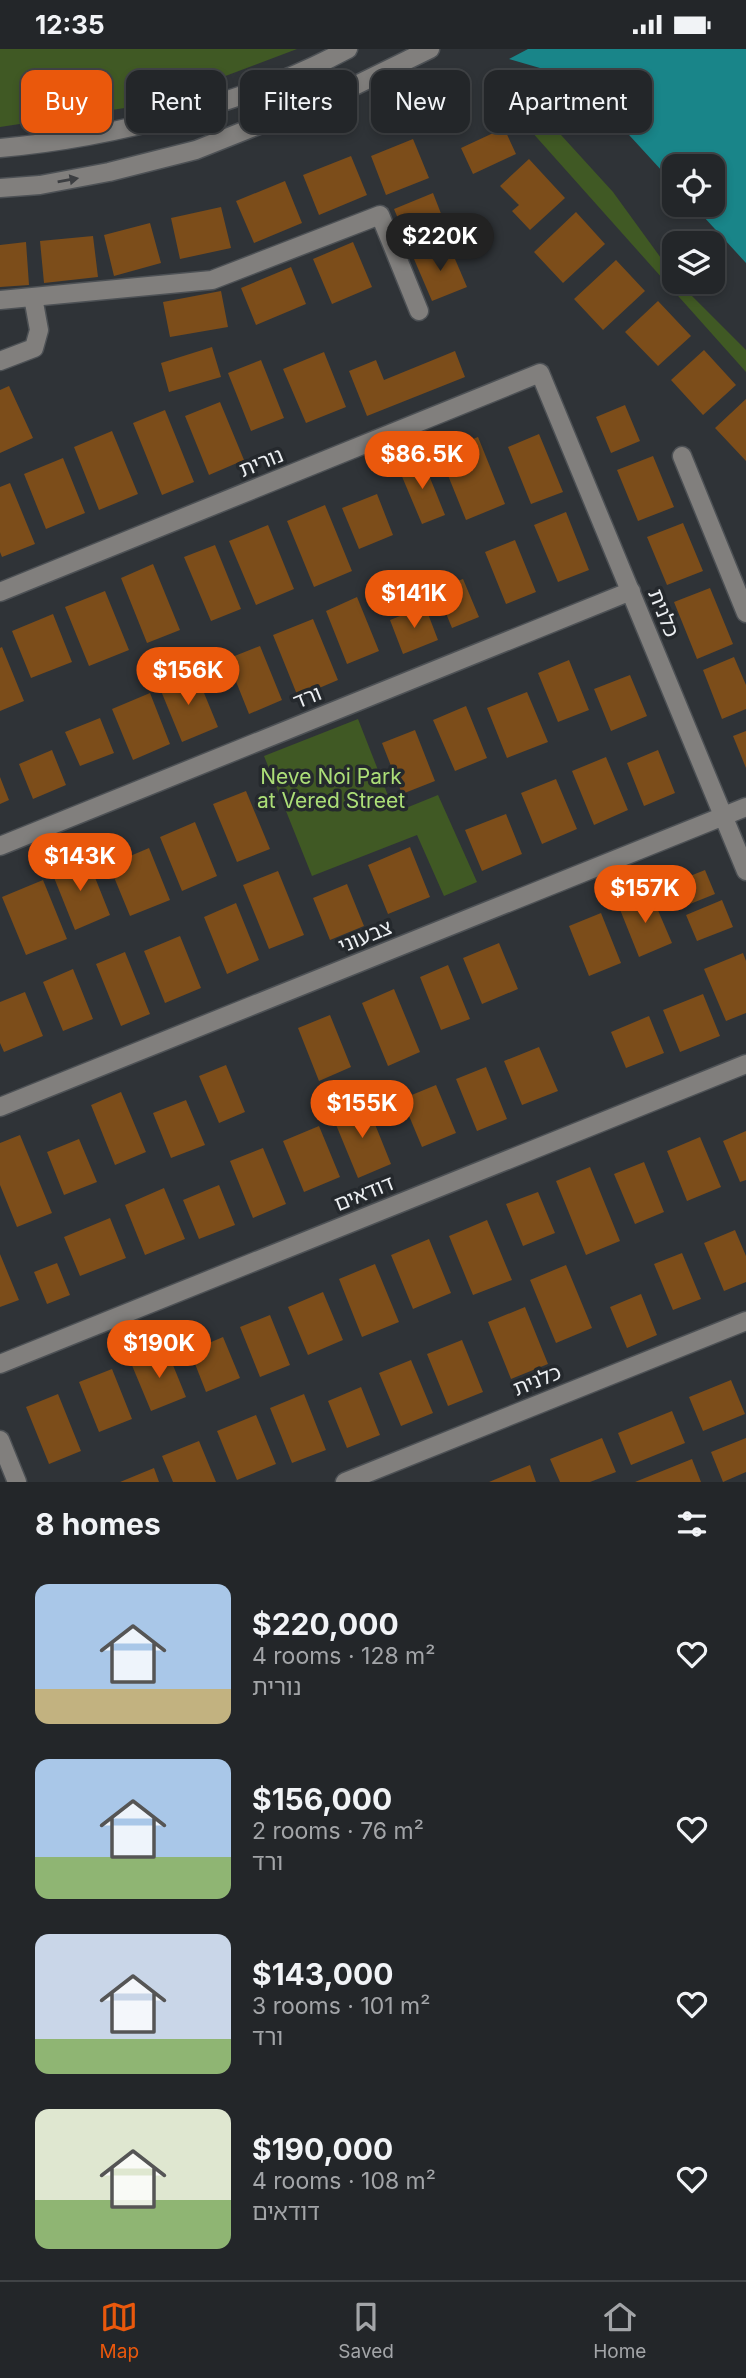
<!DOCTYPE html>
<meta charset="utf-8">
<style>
body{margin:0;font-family:Inter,"Noto Sans Hebrew",sans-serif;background:#2f3235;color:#f1f3f6;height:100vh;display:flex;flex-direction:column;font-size:26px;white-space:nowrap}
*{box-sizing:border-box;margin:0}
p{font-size:23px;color:#a3a5a8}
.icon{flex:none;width:38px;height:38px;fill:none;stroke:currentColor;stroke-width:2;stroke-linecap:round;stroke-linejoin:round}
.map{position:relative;height:1433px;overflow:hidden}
.panel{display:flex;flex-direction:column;background:#232629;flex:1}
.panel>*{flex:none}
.banner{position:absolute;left:21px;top:21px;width:705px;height:63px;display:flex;gap:14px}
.tools{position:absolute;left:662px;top:105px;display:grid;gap:14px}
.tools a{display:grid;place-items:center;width:63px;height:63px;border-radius:14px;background:#232629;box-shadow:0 4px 10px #0003,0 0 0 2px #404346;font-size:35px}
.price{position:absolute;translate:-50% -60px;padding:0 16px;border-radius:24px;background:#ea580c;color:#fff;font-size:23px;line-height:46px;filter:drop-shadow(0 2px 4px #0008)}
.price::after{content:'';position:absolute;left:50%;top:42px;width:21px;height:16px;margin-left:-10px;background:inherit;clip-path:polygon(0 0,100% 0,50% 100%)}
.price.active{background:#222;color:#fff}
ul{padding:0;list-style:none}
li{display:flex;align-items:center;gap:21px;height:175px;padding:0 35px}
li span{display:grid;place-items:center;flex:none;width:196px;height:140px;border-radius:14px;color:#555}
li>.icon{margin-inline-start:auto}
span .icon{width:84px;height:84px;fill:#fffc;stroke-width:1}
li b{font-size:30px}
h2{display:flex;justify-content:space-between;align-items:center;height:84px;padding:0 35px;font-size:30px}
.chip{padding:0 24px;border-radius:14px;background:#232629;box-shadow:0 4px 10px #0003,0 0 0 2px #404346;font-size:24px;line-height:63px}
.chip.active{background:#ea580c;color:#fff}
.status{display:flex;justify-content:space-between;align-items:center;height:49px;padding:0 35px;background:#232629;direction:ltr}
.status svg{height:19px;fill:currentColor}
.dock{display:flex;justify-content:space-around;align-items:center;height:98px;border-top:2px solid #404346;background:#232629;font-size:19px;color:#a3a5a8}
.dock a{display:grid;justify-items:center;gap:4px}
.dock .active{color:#ea580c}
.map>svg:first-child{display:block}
.green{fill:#405924}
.water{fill:#198589}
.building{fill:#7c4d1a}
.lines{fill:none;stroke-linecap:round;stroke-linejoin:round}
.minor-casing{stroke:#4d5155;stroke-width:21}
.minor{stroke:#817f7d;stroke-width:18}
.oneway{fill:#3c3e41}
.labels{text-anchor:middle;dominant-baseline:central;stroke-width:7;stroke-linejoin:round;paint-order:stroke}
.street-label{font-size:21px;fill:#eceff2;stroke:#25292d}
.park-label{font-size:21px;fill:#acde77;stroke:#25292d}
</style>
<div class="status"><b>12:35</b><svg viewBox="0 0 49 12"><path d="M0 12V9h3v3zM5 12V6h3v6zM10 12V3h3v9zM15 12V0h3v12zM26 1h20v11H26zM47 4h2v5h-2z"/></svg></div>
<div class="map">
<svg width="746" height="1433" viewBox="0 0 746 1433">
<rect width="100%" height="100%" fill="#2f3337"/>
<path class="green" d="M0,0h297l-146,55 -151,23z
M505,53l29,6 17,16 62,68 61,84v6h4l68,68v22z
M358,670l29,74 14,17 37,-15 39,87 -33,14 -27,-61 -105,41 -48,-120z"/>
<path class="water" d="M528,0h218v214l-53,-58h19v-39h-38v18l-55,-60 -55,-49 -55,-16z"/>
<path class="building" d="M504,79l12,26 -43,20 -12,-26z
M413,90l16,39 -43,17 -15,-39z
M351,107l16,39 -48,20 -16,-40z
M529,110l36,39 -35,32 -18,-19 7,-6 -19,-19z
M285,132l17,42 -48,20 -18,-42z
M433,144l14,36 -38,16 -15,-36z
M221,158l10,41 -51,11 -9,-41z
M576,163l29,32 -42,39 -29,-31z
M150,174l11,40 -47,13 -10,-41z
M93,187l5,41 -54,6 -4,-42z
M26,193l3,43 -29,2v-42z
M353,193l19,45 -40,17 -19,-45z
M449,196l18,42 -35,14 -18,-42z
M616,211l29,31 -42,39 -29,-31z
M291,218l15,37 -50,21 -15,-37z
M221,242l7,36 -58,10 -7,-35z
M658,252l33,35 -33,30 -33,-34z
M212,298l9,30 -52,15 -8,-29z
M704,301l32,35 -33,30 -32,-35z
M455,302l10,26 -98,39 -18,-45 27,-11 8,20z
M324,303l22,55 -40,16 -23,-54z
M261,311l23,58 -33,13 -23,-58z
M9,337l24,52 -33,15v-63z
M746,350v62l-31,-33z
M220,353l24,58 -35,15 -24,-59z
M625,356l15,36 -29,12 -15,-36z
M165,361l29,72 -32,13 -29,-72z
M112,382l26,63 -39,16 -25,-63z
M539,385l24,58 -32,12 -23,-57z
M478,388l27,67 -39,16 -27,-67z
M653,407l21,51 -36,14 -21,-51z
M63,409l22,55 -39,16 -22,-55z
M422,409l23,57 -23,9 -24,-57z
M10,434l25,61 -33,13 -2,-5v-65z
M377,445l16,41 -34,14 -17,-41z
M325,456l27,66 -38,16 -27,-66z
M566,463l23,58 -31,12 -24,-57z
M683,474l20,48 -36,14 -20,-48z
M268,476l26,64 -38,16 -27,-64z
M515,491l21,52 -30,12 -21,-52z
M215,496l26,64 -30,12 -27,-64z
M153,515l27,66 -33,13 -26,-65z
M463,530l16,38 -27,11 -16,-39z
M710,539l23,56 -36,15 -23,-57z
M105,542l24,59 -40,16 -24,-59z
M357,548l22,54 -32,13 -21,-53z
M425,557l13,34 -35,14 -13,-34z
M53,565l19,48 -41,16 -19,-47z
M313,570l25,61 -40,17 -25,-62z
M260,597l22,54 -33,14 -22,-55z
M2,598l22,54 -24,10v-63z
M734,608l12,28v24l-24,10 -19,-49z
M569,611l20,50 -31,12 -20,-49z
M195,622l23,56 -36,15 -23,-56z
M630,626l17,41 -36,15 -17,-42z
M527,643l21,50 -41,16 -20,-50z
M150,644l20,51 -37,16 -21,-51z
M466,657l21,52 -32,13 -22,-51z
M100,669l14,35 -34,13 -15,-34z
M415,681l20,51 -33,13 -20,-51z
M746,682v37l-13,-32z
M52,701l14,35 -33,14 -14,-35z
M658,701l17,43 -31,13 -17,-43z
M606,708l22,53 -34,15 -22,-54z
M0,728l9,23 -9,4z
M556,730l21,50 -35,15 -21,-51z
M246,742l24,58 -33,13 -24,-58z
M506,765l16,40 -40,17 -17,-41z
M195,773l22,54 -35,15 -22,-54z
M410,798l20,50 -42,17 -20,-49z
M149,799l21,52 -40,16 -21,-51z
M86,806l24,60 -35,15 -24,-60z
M705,821l10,24 -35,14 -10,-24z
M278,822l26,64 -35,14 -26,-64z
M43,831l24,59 -41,16 -24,-58z
M347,835l17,42 -34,14 -17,-42z
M651,845l21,49 -33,14 -20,-50z
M722,851l11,27 -36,14 -11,-26z
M236,854l23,57 -32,14 -23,-57z
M601,864l20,50 -32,13 -20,-50z
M180,887l21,52 -36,15 -21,-52z
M499,894l19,46 -36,15 -19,-46z
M125,903l25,62 -29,12 -25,-62z
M743,904l3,8v52l-20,8 -22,-52z
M448,916l22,54 -29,11 -21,-53z
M73,920l20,50 -30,12 -20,-49z
M394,940l26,63 -32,14 -26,-63z
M25,943l18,44 -39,16 -4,-9v-41z
M703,945l17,42 -40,16 -17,-42z
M330,966l21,52 -32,14 -21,-53z
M649,967l15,37 -38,15 -15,-36z
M539,998l19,44 -36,14 -18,-44z
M226,1016l19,47 -26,11 -20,-47z
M486,1018l21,52 -30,12 -21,-52z
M436,1036l20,48 -34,14 -20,-48z
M121,1043l25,60 -31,13 -24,-60z
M186,1051l19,45 -34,13 -18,-45z
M366,1053l25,62 -33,14 -26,-63z
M319,1077l21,51 -36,15 -21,-51z
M746,1082v49l-6,2 -17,-41z
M20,1086l32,78 -35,14 -17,-42v-42z
M700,1088l21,50 -34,14 -20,-50z
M79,1090l18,43 -33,13 -17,-43z
M263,1099l23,56 -33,14 -23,-57z
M644,1113l20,50 -29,12 -21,-50z
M590,1118l30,74 -34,14 -30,-74z
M219,1136l16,40 -36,14 -16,-39z
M164,1139l21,51 -40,16 -20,-50z
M538,1143l17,41 -32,13 -17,-42z
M110,1169l16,40 -46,18 -16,-39z
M487,1171l25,60 -39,15 -24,-59z
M735,1181l11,26v26l-22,9 -20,-48z
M429,1190l22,54 -38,16 -22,-54z
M682,1204l19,46 -28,11 -19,-46z
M0,1205l19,46 -19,7z
M57,1214l13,32 -23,9 -13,-32z
M375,1215l24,58 -37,15 -23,-58z
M566,1216l26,63 -36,15 -26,-63z
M323,1243l20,48 -35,15 -20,-48z
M641,1245l16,41 -30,13 -17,-41z
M525,1258l23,57 -37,15 -23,-57z
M270,1266l20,50 -30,12 -20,-50z
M223,1288l17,41 -34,14 -16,-41z
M462,1291l21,52 -35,14 -21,-52z
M166,1299l20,49 -35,14 -20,-48z
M411,1311l22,53 -32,13 -22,-53z
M112,1320l20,50 -33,13 -20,-50z
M731,1331l14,34 -42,17 -14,-34z
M361,1338l19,48 -33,13 -19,-47z
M58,1345l23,57 -32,13 -23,-57z
M304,1345l22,56 -34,13 -22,-55z
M672,1362l13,32 -54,22 -13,-32z
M256,1366l20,49 -39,16 -20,-49z
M602,1389l14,34 -26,10h-30l-10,-23z
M746,1389v34l-23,10 -12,-30z
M199,1392l17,41h-43l-11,-26z
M692,1410l9,23h-66z
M530,1416l6,17h-47z
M154,1419l5,14h-39z"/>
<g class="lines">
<defs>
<path id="minor" d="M0,99c113,-10 248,-45 348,-99
M0,139l40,-3 69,-13 87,-22 148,-59 86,-42
M0,251l212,-20 168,-65 39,96
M0,312l34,-13 5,-18 -6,-33
M682,407l64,157
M0,543l540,-219 206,498
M0,797l631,-255
M0,1058l746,-300
M0,1315l746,-300
M0,1391l17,42
M345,1433l401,-161"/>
</defs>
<use href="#minor" class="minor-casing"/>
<use href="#minor" class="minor"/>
</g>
<defs><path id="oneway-solid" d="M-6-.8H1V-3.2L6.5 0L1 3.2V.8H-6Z" transform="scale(1.75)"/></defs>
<use class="oneway" href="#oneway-solid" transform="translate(68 131) rotate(-10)"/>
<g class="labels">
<g class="street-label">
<text transform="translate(261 413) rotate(-22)">נורית</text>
<text transform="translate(664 564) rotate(68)">כלנית</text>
<text transform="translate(307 648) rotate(-22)">ורד</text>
<text transform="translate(365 887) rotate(-22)">צבעוני</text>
<text transform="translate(364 1144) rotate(-22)">דודאים</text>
<text transform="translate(537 1331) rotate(-22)">כלנית</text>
</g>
<g class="park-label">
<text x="331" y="727">Neve Noi Park<tspan x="331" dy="24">at Vered Street</tspan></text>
</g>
</g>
</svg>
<div class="tools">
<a><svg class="icon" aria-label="locate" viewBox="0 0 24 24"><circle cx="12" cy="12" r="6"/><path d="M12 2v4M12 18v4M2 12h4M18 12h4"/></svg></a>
<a><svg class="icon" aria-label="layers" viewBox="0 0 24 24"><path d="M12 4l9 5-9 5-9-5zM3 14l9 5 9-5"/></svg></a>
</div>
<b class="price active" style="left:440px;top:224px">$220K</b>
<b class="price" style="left:422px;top:442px">$86.5K</b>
<b class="price" style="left:414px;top:581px">$141K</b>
<b class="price" style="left:188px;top:658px">$156K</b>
<b class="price" style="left:80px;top:844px">$143K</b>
<b class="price" style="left:645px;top:876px">$157K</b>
<b class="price" style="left:362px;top:1091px">$155K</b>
<b class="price" style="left:159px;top:1331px">$190K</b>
<div class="banner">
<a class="chip active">Buy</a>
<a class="chip">Rent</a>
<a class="chip">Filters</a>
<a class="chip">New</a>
<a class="chip">Apartment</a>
</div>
</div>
<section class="panel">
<h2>8 homes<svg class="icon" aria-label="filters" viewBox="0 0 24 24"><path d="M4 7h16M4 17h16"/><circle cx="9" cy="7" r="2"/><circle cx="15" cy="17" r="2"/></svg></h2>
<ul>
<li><span style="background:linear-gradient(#a9c7e8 75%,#c2b280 0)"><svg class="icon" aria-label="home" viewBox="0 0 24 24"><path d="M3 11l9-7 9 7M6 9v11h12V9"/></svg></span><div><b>$220,000</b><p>4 rooms · 128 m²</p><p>נורית</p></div><svg class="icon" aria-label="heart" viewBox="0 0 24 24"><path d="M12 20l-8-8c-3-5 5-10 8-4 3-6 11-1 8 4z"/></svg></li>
<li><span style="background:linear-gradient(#a9c7e8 70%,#8fb573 0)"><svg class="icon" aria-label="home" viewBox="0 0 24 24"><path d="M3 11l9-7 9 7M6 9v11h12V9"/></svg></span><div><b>$156,000</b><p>2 rooms · 76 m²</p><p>ורד</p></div><svg class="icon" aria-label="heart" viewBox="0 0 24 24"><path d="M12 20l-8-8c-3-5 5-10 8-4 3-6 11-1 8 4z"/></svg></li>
<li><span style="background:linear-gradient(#c9d6e8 75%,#8fb573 0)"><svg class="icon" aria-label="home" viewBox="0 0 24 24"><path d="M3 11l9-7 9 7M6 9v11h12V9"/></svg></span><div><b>$143,000</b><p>3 rooms · 101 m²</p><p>ורד</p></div><svg class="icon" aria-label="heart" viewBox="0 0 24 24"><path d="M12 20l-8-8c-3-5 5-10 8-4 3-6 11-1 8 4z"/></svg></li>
<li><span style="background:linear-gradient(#dfe7d0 65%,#8fb573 0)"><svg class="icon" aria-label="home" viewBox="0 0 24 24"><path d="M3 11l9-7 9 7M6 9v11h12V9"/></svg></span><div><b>$190,000</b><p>4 rooms · 108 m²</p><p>דודאים</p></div><svg class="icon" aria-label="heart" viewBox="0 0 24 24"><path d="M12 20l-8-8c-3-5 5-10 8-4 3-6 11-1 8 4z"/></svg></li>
</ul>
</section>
<nav class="dock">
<a class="active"><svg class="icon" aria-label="map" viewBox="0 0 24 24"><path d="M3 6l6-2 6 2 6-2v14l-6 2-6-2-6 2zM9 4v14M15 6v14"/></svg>Map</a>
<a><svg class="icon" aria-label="saved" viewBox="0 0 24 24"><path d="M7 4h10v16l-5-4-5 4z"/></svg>Saved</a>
<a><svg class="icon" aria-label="home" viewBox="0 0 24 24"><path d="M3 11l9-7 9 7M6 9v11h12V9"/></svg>Home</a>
</nav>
